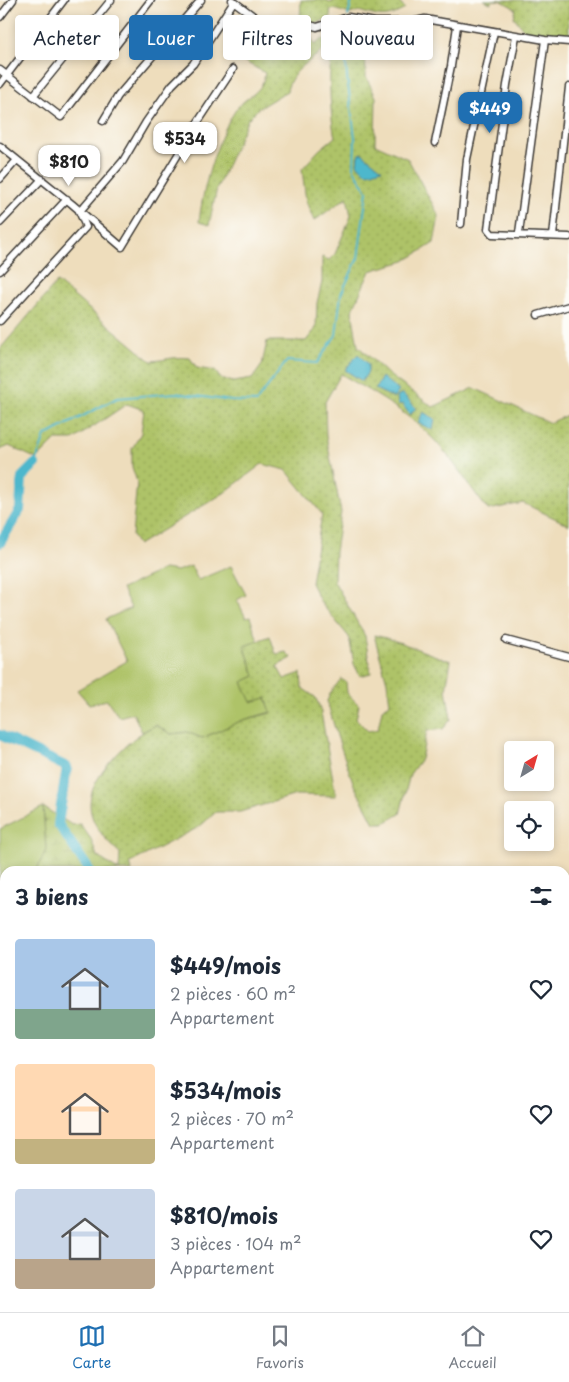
<!DOCTYPE html>
<html lang="fr">
<meta charset="utf-8">
<style>
body{margin:0;font-family:"Playpen Sans",sans-serif;background:#f6f6f7;color:#1f2937;height:100vh;display:flex;flex-direction:column;font-size:19px;white-space:nowrap}
*{box-sizing:border-box;margin:0}
p{font-size:16px;color:#747a83}
.icon{flex:none;width:28px;height:28px;fill:none;stroke:currentColor;stroke-width:2;stroke-linecap:round;stroke-linejoin:round}
.map{position:relative;flex:1;overflow:hidden}
.drawer{position:absolute;left:0px;top:866px;width:570px;height:446px;display:flex;flex-direction:column;background:#fff;border-radius:15px 15px 0 0;box-shadow:0 2px 8px #0003}
.drawer>*{flex:none}
.guide{position:absolute;left:15px;top:15px;width:540px;height:45px;display:flex;gap:10px}
.needle{width:32px;rotate:37deg}
.fabs{position:absolute;left:504px;top:741px;display:grid;gap:10px}
.fabs a{display:grid;place-items:center;width:50px;height:50px;border-radius:5px;background:#fff;box-shadow:0 2px 8px #0003;font-size:25px}
.price{position:absolute;translate:-50% -42px;padding:0 11px;border-radius:10px;background:#fff;color:#222;font-size:16px;line-height:32px;filter:drop-shadow(0 1px 2px #0008)}
.price::after{content:'';position:absolute;left:50%;top:30px;width:15px;height:11px;margin-left:-8px;background:inherit;clip-path:polygon(0 0,100% 0,50% 100%)}
.price.active{background:#1f6fb2;color:#fff}
ul{padding:0;list-style:none}
li{display:flex;align-items:center;gap:15px;height:125px;padding:0 15px}
li span{display:grid;place-items:center;flex:none;width:140px;height:100px;border-radius:5px;color:#555}
li>.icon{margin-inline-start:auto}
span .icon{width:60px;height:60px;fill:#fffc;stroke-width:1}
li b{font-size:21px}
h2{display:flex;justify-content:space-between;align-items:center;height:60px;padding:0 15px;font-size:21px}
.chip{padding:0 18px;border-radius:5px;background:#fff;box-shadow:0 2px 8px #0003;font-size:18px;line-height:45px}
.chip.active{background:#1f6fb2;color:#fff}
.tabs{display:flex;justify-content:space-around;align-items:center;height:70px;border-top:1px solid #e0e1e3;background:#fff;font-size:14px;color:#747a83}
.tabs a{display:grid;justify-items:center;gap:2px}
.tabs .active{color:#1f6fb2}
.map>svg:first-child{display:block}
.grass{fill:url(#grass-dots);stroke:#657042}
.wetland{fill:url(#wetland-marsh);stroke:#657042}
.green{fill:#aec367;stroke:#657042}
.water{fill:#4eb7cc;stroke:#356a74}
.lines{fill:none;stroke-linecap:round;stroke-linejoin:round}
.stream{stroke:#4eb7cc;stroke-width:2}
.river{stroke:#4eb7cc;stroke-width:10}
.street-casing{stroke:#3c3934;stroke-width:9}
.street{stroke:#fff;stroke-width:6}
</style>
<div class="map">
<svg width="569" height="1312" viewBox="0 0 569 1312">
<defs>
<pattern id="grass-dots" width="8" height="8" patternUnits="userSpaceOnUse" patternTransform="scale(1.25)"><rect width="8" height="8" fill="#aec367"/><path d="M2 2h.1M6 6h.1" fill="none" stroke="#95a759" stroke-width="1.8" stroke-linecap="round"/></pattern>
<pattern id="wetland-marsh" width="20" height="14" patternUnits="userSpaceOnUse" patternTransform="scale(1.25)"><rect width="20" height="14" fill="#aec367"/><path d="M1 5h8M5 5V1M11 12h8M15 12V8" fill="none" stroke="#95a759"/></pattern>
</defs>
<rect width="100%" height="100%" fill="#fdfcf7"/>
<filter id="ink" filterUnits="userSpaceOnUse"><feTurbulence type="fractalNoise" baseFrequency=".02" numOctaves="2"/><feDisplacementMap in="SourceGraphic" scale="10" xChannelSelector="R" yChannelSelector="G"/><feConvolveMatrix kernelMatrix="1 2 1 2 8 2 1 2 1" color-interpolation-filters="sRGB"/></filter>
<filter id="wash" filterUnits="userSpaceOnUse"><feTurbulence type="fractalNoise" baseFrequency=".0096" numOctaves="4" result="noise"/><feDisplacementMap in="SourceGraphic" scale="20" xChannelSelector="R" yChannelSelector="G"/><feGaussianBlur stdDeviation="1.12" result="paint"/><feColorMatrix in="noise" values="0 0 0 0 0 0 0 0 0 0 0 0 0 0 0 0 0 1.4 0 .05"/><feComposite in="paint" operator="in"/></filter>
<g filter="url(#wash)">
<rect width="100%" height="100%" fill="#eeddbc"/>
<path class="grass" d="M301,0h25l4,3 5,-3h62l8,9c-20,11 -25,8 -46,2l-9,3 -16,-5 -4,2 1,6 -18,8 -13,-4z
M483,0h86v37l-43,-4 -12,-16 2,-8 -16,-9h-6l-3,3z
M347,23l18,22 1,32 10,20 -1,47 33,15 31,57 -5,27 -29,18 -35,10 -18,40 6,35 31,29 44,32 41,-19 76,35 19,-9v111l-46,-22 -35,7c-21,-26 -39,-58 -65,-81 -24,-22 -54,-38 -82,-55l-16,28 1,34 15,76 -6,40 -1,29 31,55 6,37 -11,3 -6,-12 -5,-27 -28,-34 -10,-20 11,-69 -36,-44 -24,-6 -38,29 -86,52 -6,-9 5,-54 -5,-15v-18l9,-16 3,-23 -17,-6 -54,36h-17l-19,19 -28,-13 -9,4v-101l57,-67 94,79c17,-1 21,-5 39,-3l7,10 18,3 6,8 13,3 18,-3 10,-14 5,-24h39l10,-13 1,-25 5,-21v-25l7,3 6,-6 16,-38 -4,-19 -33,24 -8,-20 -4,-32 17,-19 16,-13c-4,-15 -9,-73 -1,-85 2,-3 6,-6 9,-8l-4,-10z
M299,24l21,6 -8,3 -3,-2 -11,1 -3,-3h-14l-4,5 -4,-2 3,-3 -4,-2z
M266,25l7,12 18,4 13,10 3,-5 -4,-2 -2,-8 9,-1 5,10 7,-6 7,2 2,6h-4c-15,13 -36,23 -40,44l-28,17 -11,11 -31,69 -8,37 -10,-3c4,-35 17,-82 36,-111 11,-17 27,-15 30,-38l-32,-18 8,-9 -2,-3 2,-13z
M374,635c27,6 51,18 77,26l-5,28 5,30 -8,10 -16,2 -6,28 -11,15 -10,40 -16,9h-10l-20,-38 -17,-49 -10,-35 4,-9 10,-13 5,3 1,11 12,12 -3,14 12,12 10,-2 4,-20 8,-5 -3,-22z
M270,636l6,18 10,-2 6,6 -15,8 7,13 17,-6 1,15 13,9 5,10 16,89 -40,-1 -56,17h-24l-17,15 -69,36 2,8h-13l1,-18c-35,-31 -41,-55 -9,-92 14,-16 26,-27 45,-36l15,9 16,-2 15,6 41,-18 28,-7 -5,-15 -15,5 -9,-21 13,-6 -11,-30z"/>
<path class="wetland" d="M43,807l29,18 8,-1 11,15 6,17 22,15h-83l10,-21z
M5,902v58l-5,3v-59z
M295,1308h50l1,4h-49z"/>
<path class="green" d="M191,566l7,14 33,-14 15,29 -9,5 9,18 4,-1 8,24 -14,5 11,30 -13,6 9,20 15,-4 5,14 -28,8 -41,18 -15,-6 -16,2 -15,-9 -14,7 -9,-19 -14,4 -12,-17 -18,4 -12,-14 50,-29 -21,-42 25,-11 -9,-19 42,-20 13,2z
M43,807l3,43 -10,21h-31v31l-5,2v-75z
M565,1203l4,54v55h-145l1,-4h140z
M81,1308h193l1,4h-196z"/>
<path class="water" d="M362,153l20,16c-15,4 -14,8 -25,-5l1,-9z
M358,354l10,10v8l-6,9 -17,-11z
M382,377l17,14 -5,7 -19,-9z
M402,393l14,15 -6,7 -8,-11 -4,1 -1,-8z
M423,412l12,7 -2,11 -15,-7z"/>
<g class="lines">
<path class="stream" d="M348,16l4,-16
M35,464l10,-28 72,-38 58,-5 57,8 24,1 31,-41 30,2 19,-28 5,-41 17,-36 9,-67 -13,-22 1,-31 -8,-61 -4,-54 2,-3
M301,1308l3,4
M337,1308l1,4"/>
<path class="river" d="M0,543l20,-33 2,-33 13,-13
M0,735l67,32 -9,57 32,47"/>
</g>
</g>
<g filter="url(#ink)">
<g class="lines">
<defs>
<path id="street" d="M232,0l28,21 7,2 32,-1 18,5 31,-10 27,5h37l13,-3 120,21 24,2
M0,17l13,-17
M516,36l-9,49 -19,144 4,5 77,3
M0,70l61,47 90,-117
M0,84l64,-84
M33,96l78,-96
M103,121l15,-25 83,-96
M435,143l16,-77 6,-40
M0,146l72,58 50,43 74,-122 37,-56
M0,179l17,-19
M80,211l43,-50 23,-39 26,-37 21,-21 41,-63
M0,223l42,-44
M461,224l6,-65 27,-127
M519,233l26,-193
M553,236l16,-149
M0,271l67,-72
M538,315l31,-9
M0,321l86,-94 -7,-16
M506,640l63,17
M565,964l4,1
M565,1007l4,1
M565,1048l4,1
M565,1090l4,1
M565,1216l4,1
M565,1248l3,64
M471,1308l22,4"/>
</defs>
<use href="#street" class="street-casing"/>
<use href="#street" class="street"/>
</g>
</g>
</svg>
<div class="fabs">
<a><svg class="needle" viewBox="-14 -14 28 28"><path d="M0-13l5 13h-10z" fill="#e53935"/><path d="M0 13l5-13h-10z" fill="#747a83"/></svg></a>
<a><svg class="icon" aria-label="locate" viewBox="0 0 24 24"><circle cx="12" cy="12" r="6"/><path d="M12 2v4M12 18v4M2 12h4M18 12h4"/></svg></a>
</div>
<b class="price active" style="left:490px;top:134px">$449</b>
<b class="price" style="left:185px;top:164px">$534</b>
<b class="price" style="left:69px;top:187px">$810</b>
<div class="guide">
<a class="chip">Acheter</a>
<a class="chip active">Louer</a>
<a class="chip">Filtres</a>
<a class="chip">Nouveau</a>
</div>
<section class="drawer">
<h2>3 biens<svg class="icon" aria-label="filters" viewBox="0 0 24 24"><path d="M4 7h16M4 17h16"/><circle cx="9" cy="7" r="2"/><circle cx="15" cy="17" r="2"/></svg></h2>
<ul>
<li><span style="background:linear-gradient(#a9c7e8 70%,#7fa58c 0)"><svg class="icon" aria-label="home" viewBox="0 0 24 24"><path d="M3 11l9-7 9 7M6 9v11h12V9"/></svg></span><div><b>$449/mois</b><p>2 pièces · 60 m²</p><p>Appartement</p></div><svg class="icon" aria-label="heart" viewBox="0 0 24 24"><path d="M12 20l-8-8c-3-5 5-10 8-4 3-6 11-1 8 4z"/></svg></li>
<li><span style="background:linear-gradient(#ffd9b3 75%,#c2b280 0)"><svg class="icon" aria-label="home" viewBox="0 0 24 24"><path d="M3 11l9-7 9 7M6 9v11h12V9"/></svg></span><div><b>$534/mois</b><p>2 pièces · 70 m²</p><p>Appartement</p></div><svg class="icon" aria-label="heart" viewBox="0 0 24 24"><path d="M12 20l-8-8c-3-5 5-10 8-4 3-6 11-1 8 4z"/></svg></li>
<li><span style="background:linear-gradient(#c9d6e8 70%,#b9a48a 0)"><svg class="icon" aria-label="home" viewBox="0 0 24 24"><path d="M3 11l9-7 9 7M6 9v11h12V9"/></svg></span><div><b>$810/mois</b><p>3 pièces · 104 m²</p><p>Appartement</p></div><svg class="icon" aria-label="heart" viewBox="0 0 24 24"><path d="M12 20l-8-8c-3-5 5-10 8-4 3-6 11-1 8 4z"/></svg></li>
</ul>
</section>
</div>
<nav class="tabs">
<a class="active"><svg class="icon" aria-label="map" viewBox="0 0 24 24"><path d="M3 6l6-2 6 2 6-2v14l-6 2-6-2-6 2zM9 4v14M15 6v14"/></svg>Carte</a>
<a><svg class="icon" aria-label="saved" viewBox="0 0 24 24"><path d="M7 4h10v16l-5-4-5 4z"/></svg>Favoris</a>
<a><svg class="icon" aria-label="home" viewBox="0 0 24 24"><path d="M3 11l9-7 9 7M6 9v11h12V9"/></svg>Accueil</a>
</nav>
